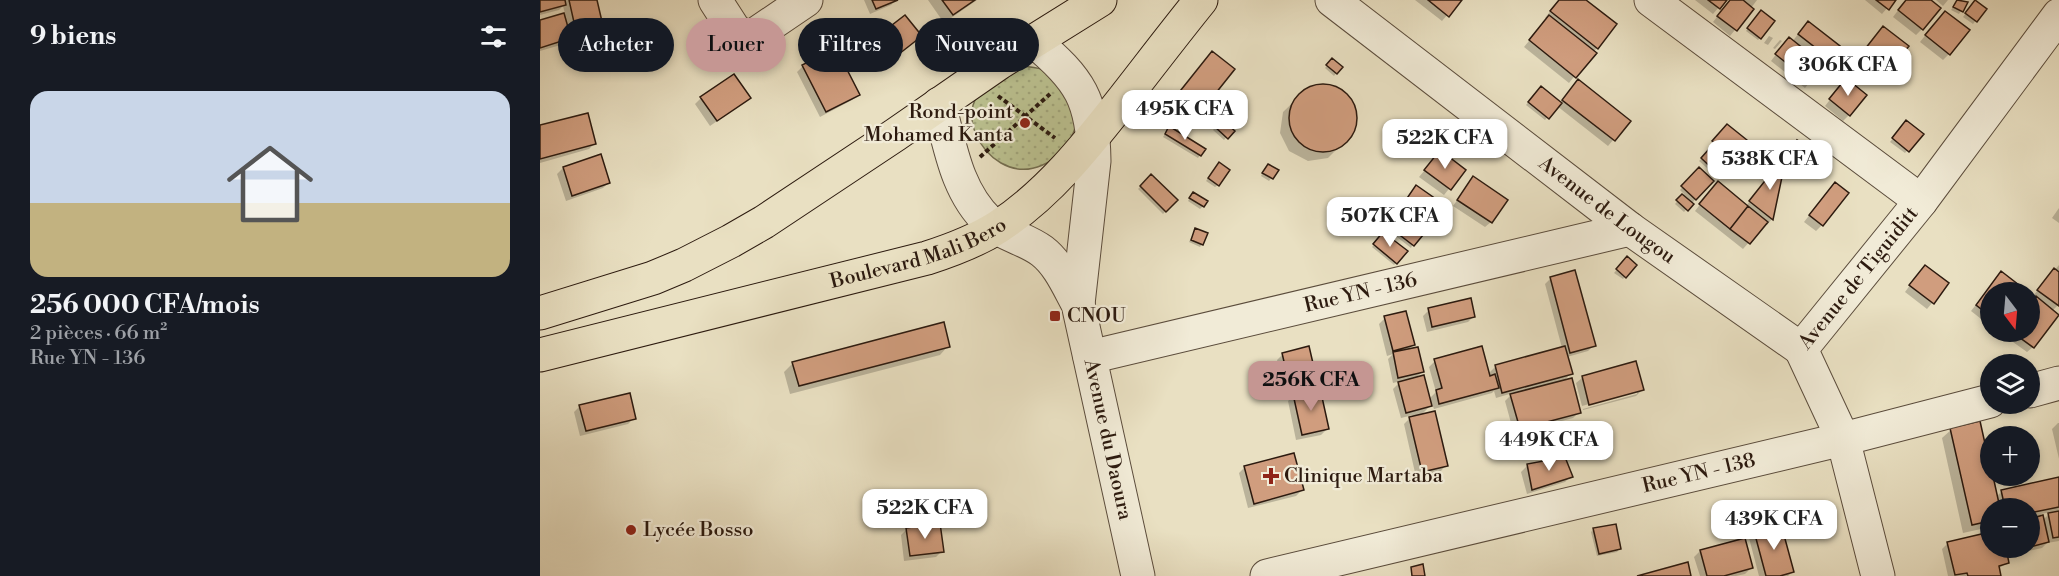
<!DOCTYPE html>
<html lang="fr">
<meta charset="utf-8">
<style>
body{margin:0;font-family:"Libre Bodoni",serif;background:#20242c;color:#f1f3f6;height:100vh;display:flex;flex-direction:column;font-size:22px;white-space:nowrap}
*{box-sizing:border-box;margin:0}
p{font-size:20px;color:#9ea1a6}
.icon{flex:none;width:33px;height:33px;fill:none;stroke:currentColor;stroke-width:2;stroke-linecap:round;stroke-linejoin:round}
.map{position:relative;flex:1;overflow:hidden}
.sheet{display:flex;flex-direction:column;background:#171b24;width:540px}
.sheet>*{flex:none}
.hud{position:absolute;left:18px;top:18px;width:570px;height:54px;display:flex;gap:12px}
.needle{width:39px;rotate:164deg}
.controls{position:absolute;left:1440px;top:282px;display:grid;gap:12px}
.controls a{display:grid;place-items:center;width:60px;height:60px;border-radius:50%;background:#171b24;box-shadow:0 3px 9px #0003;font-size:30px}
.price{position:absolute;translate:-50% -51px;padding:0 14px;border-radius:12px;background:#fff;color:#222;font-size:20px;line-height:39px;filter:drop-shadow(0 2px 3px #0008)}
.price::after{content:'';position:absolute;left:50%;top:36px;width:18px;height:14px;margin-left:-9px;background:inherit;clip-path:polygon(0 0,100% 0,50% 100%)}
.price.current{background:#c59692;color:#111}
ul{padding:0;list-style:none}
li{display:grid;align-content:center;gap:12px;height:318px;padding:0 30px}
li+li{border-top:2px solid #363941}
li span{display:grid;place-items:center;height:186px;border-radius:18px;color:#555}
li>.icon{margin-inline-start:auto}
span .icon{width:108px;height:108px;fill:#fffc;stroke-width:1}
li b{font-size:26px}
h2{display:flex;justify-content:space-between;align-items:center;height:72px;padding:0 30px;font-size:26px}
.chip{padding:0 21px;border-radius:27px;background:#171b24;box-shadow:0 3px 9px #0003;font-size:21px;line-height:54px}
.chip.current{background:#c59692;color:#111}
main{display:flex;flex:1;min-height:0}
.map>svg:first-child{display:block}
.grass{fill:url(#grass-dots);stroke:#746e50;stroke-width:1.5}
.shadow{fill:#0003;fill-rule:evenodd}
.building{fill:#d09d7e;stroke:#2c1a0f;stroke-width:1.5}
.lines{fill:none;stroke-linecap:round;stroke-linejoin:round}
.minor-casing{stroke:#5b4c3c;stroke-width:35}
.major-casing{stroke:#2c1a0f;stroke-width:35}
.path{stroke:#2c1a0f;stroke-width:4;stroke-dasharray:4.5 3;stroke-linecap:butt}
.minor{stroke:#f1ebd7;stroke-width:33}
.major{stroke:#e9e0c2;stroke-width:33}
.poi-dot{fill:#8f2418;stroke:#f1ebd7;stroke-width:2}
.labels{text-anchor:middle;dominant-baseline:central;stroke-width:4.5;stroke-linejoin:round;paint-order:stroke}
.poi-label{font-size:20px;fill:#2c1a0f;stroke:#f1ebd7;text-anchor:start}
.street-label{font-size:20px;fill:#2c1a0f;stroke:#f1ebd7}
</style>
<main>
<section class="sheet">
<h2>9 biens<svg class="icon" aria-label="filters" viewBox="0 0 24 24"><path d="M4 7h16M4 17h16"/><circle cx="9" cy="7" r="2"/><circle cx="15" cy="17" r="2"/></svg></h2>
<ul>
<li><span style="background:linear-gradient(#c9d6e8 60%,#c2b280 0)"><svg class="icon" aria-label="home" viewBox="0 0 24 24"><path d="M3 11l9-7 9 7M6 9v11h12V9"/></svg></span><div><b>256 000 CFA/mois</b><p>2 pièces · 66 m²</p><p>Rue YN - 136</p></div></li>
</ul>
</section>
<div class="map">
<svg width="1519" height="576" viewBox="0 0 1519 576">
<defs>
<pattern id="grass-dots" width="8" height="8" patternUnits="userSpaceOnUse" patternTransform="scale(1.5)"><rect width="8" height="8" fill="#bbc190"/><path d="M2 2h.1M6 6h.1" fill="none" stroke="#a1a57b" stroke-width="1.8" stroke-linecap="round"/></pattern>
</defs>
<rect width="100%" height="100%" fill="#e9e0c2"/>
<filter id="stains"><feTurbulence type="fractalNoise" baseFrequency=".00333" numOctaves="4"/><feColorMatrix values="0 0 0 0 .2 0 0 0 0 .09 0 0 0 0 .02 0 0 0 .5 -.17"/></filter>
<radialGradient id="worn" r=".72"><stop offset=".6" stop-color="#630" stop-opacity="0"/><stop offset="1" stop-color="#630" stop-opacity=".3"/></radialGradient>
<path class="grass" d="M477,66c26,1 31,2 44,24 5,7 13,16 15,23 2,6 -1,17 -4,23 -13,26 -43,43 -71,27 -21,-12 -38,-43 -24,-67 4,-7 32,-24 40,-30z"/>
<path class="shadow" d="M0,0h55l10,42 -6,6 -24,6 -4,-17 -7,7 -24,7v-29l25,-8 -2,-8 -4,4 -19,5z
M324,0h32l-5,5 -21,9z
M388,0h49l-33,23z
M875,0h45l-18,21z
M1019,0h25l31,25 -46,58 -45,-36 23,-28 -2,-1z
M1155,0h30l-12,14z
M1190,0h27l-6,8 1,1 -22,27 -17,-14z
M1325,0h29l-12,14z
M1366,0h23l-7,29 -6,6 -23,-18z
M1396,0h12l-5,6z
M1418,0l8,3 -7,11 -8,-4z
M1433,4l12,5 -12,15 -10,-7z
M1218,15l2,23 -2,2 -12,-9z
M365,17l9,25 -30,23 -15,-19z
M1399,18l10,36 -6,6 -23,-18z
M1262,29l27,29 -24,30 -34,-27 12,-16 9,-3z
M1338,34l4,43 -6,6 -23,-19z
M1229,36l4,2 -5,7 -4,-2z
M1240,40l2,1 -7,8 -2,-1z
M667,59l26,10 -48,59 -21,-16z
M792,60l9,7 -7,9 -9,-8z
M263,66l55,29 -6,5 -32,17 -23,-45z
M789,84l18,10 9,19 -3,20 -25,25 -20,3 -19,-10 -9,-18 3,-21 25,-24z
M1033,86l56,35 -21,25 -51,-40 -12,14 -19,-15 12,-15 22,13z
M1301,86l8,29 -6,6 -18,-15z
M161,98l42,5 -33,23 -15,-22z
M681,121l11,10 -8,9 -11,-10z
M1364,125l17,9 -16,19 -15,-11z
M1187,126l5,31 -3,2 -18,-15z
M0,127l55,16 -6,6 -49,14z
M627,131l33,24 -2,3 -35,-21z
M1257,142l21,13 -2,2 -22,-6 17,3 -4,-4 -12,-3z
M1169,151l14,13 -9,10 -15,-13z
M900,152l24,18 -20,25 -25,-18z
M60,156l9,26 -6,6 -37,13 -9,-27 6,-6z
M1242,161l-10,58 -5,6 -2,-1 -22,25 -48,-38 17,-22 34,17z
M676,167l2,18 -3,2 -9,-6z
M725,168l12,2 -8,11 -8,-5z
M1159,169l13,12 -28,31 -9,-8 9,-10 -4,-4z
M611,176l25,24 -13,14 -25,-25z
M933,178l18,44 -6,5 -32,-21z
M1289,190l-7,35 -6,6 -12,-9z
M871,193l15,32 -8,7 -7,16 -28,-22 8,-10 4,-2z
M651,196l12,10 -3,3 -12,-8z
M1519,208v15l-7,-5z
M655,230l7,14 -2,3 -11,-5z
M844,234l22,17 -12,14 -22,-18z
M1087,258l8,7 -12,14 -9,-6z
M1519,265v39l-6,6 -20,37 -6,5 -21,-15 4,-5h20v-27l5,-6 -3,-2z
M1379,273l13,30 -5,6 -22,-17z
M1461,273l25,19h-36v34l-19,-15z
M1011,278l43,67 -6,6 -21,6 4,16 -8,9 16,30 -6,6 -59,16 -9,-33 8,-8 -17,5 -2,-7 -2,2 -58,16 -2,-5 -11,11 25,50 -5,6 -25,6 -12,-53 9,-9 -12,3 -8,-29 8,-8 -8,2 -5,-24 5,-5 -6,2 -8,-32 6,-6 29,26 -7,7 15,21 -7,7 14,20 7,-7 -7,-25 6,-6 53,13 8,-8 66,-18 -17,-64z
M889,310l45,6 -6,6 -41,10 -4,-16z
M408,346l-8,9 -150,39 -6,-22 9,-9z
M743,354l34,31 -7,7 17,37 -6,6 -25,5 -8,-39 6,-6 -8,2 -9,-37z
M1042,378l60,12 -6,6 -53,14v-1l54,-15v-3l-55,15 -6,-23z
M40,406l54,12 -6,6 -48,12 -6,-24z
M1439,423l17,74 6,-6 57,-13v32l-2,3 2,-1v29l-12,2 -5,5 -36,8 2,6 -10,7 1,7h-51l-6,-27 6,-6 42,-9v14h40v-40h-40v19l-27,6 -21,-95 9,-8zM1511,512l-8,8 -2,-6z
M1518,423h1v36l-7,-30z
M1024,459l7,17 -6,6 -38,12 -6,-22 6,-6z
M705,467l57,23 -6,6 -48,12 -9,-35z
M1075,526l4,23 -2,3 -20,4 -6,-24 2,-2z
M367,529l35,22 -6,6 -32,4 -3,-26z
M1215,533l37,39 -4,4h-29l-10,-38z
M1204,540l7,28 -6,6 -9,2h-36l-6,-19 6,-6z"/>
<path class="building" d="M0,0h25l1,5 -26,7z
M29,0h28l10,43 -27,6z
M332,0h26l-22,9z
M402,0h33l-22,15z
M888,0h34l-13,17z
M1019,0h27l31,24 -19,25 -48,-38z
M1168,0h19l-7,9z
M1190,0h13l11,9 -17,22 -20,-15z
M1336,0h20l-7,10z
M1366,0h25l10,8 -18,22 -25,-20z
M1417,0l11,2 -5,10 -10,-5z
M1435,0l12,9 -10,13 -12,-9z
M1221,10l14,11 -14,18 -14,-11z
M1405,11l25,19 -20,25 -25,-20z
M24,13l7,25 -31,10v-28z
M365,15l17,21 -32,25 -16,-22z
M1009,15l48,38 -21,25 -47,-38z
M1268,21l32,25 -10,13 -32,-25z
M1343,26l26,20 -26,32 -25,-20z
M1249,37l36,29 -13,17 -37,-29z
M296,48l24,47 -34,17 -24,-47z
M672,51l23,18 -43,54 -23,-18z
M792,58l11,9 -6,7 -11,-9z
M194,74l17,24 -34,23 -17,-24z
M1306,78l21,17 -17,21 -21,-17z
M1038,79l53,42 -16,20 -53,-41z
M749 118a34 34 0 1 1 68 0a34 34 0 1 1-68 0Z
M1001,86l21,17 -13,16 -21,-17z
M48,113l8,31 -56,15v-34z
M681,119l14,12 -7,8 -14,-13z
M1366,120l18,14 -15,18 -17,-14z
M1187,124l20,16 -14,18 -21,-17z
M629,126l37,23 -5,7 -36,-22z
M1257,140l25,16 -26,-7z
M1169,149l16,15 -8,9 -16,-15z
M900,150l26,20 -15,20 -27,-20z
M1247,153l-14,67 -24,-19z
M61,154l9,29 -38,13 -9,-29z
M679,162l11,8 -11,16 -11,-8z
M728,164l11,6 -6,9 -11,-6z
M1159,167l15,14 -18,19 -15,-14z
M611,174l27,26 -12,12 -26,-26z
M933,176l35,24 -16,23 -35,-23z
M1178,181l30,25 -18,23 -31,-25z
M1295,182l14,11 -26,33 -14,-11z
M876,185l27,19 -16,22 -26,-19z
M653,192l15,9 -4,6 -15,-9z
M1142,194l12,10 -6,7 -12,-11z
M1208,206l20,16 -18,22 -20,-15z
M854,211l29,24 -9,11 -30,-23z
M655,228l13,5 -5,12 -12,-5z
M843,232l25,19 -11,13 -24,-20z
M1087,256l10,9 -11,13 -10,-9z
M1385,265l24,18 -15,21 -25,-19z
M1514,268l5,4v34l-22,-16z
M1035,270l21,76 -26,7 -20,-76z
M1461,271l27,21h-38v24l-14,-11z
M1496,296l23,19 -25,33 -22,-16h18v-27z
M931,298l4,19 -43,10 -4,-19z
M866,311l9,34 -22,6 -9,-35z
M404,322l6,25 -151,39 -7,-24z
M769,346l9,39 -27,7 -9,-39z
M942,346l8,30 5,-2 4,14 -60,16 -3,-14 6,-2 -8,-29z
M1025,346l8,28 -71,19 -7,-28z
M878,347l6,25 -26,6 -5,-26z
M1096,361l8,29 -55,15 -7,-29z
M884,375l8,31 -26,7 -8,-31z
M1032,378l9,35 -61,16 -10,-35z
M780,388l9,41 -27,6 -9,-41z
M90,393l6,26 -50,12 -7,-26z
M895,411l13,55 -26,6 -13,-55z
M1440,421l10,45v10h3l7,32h-10v13l-18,4 -22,-97z
M754,453l10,37 -50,14 -10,-38z
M1025,457l8,20 -41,13 -5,-26z
M1519,477v30l-29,6v-5h-25l-4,-18z
M1519,511v26l-6,1 -5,-25z
M1503,515l6,27 -19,5v-28z
M400,523l4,29 -34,4 -4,-28z
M1076,524l5,25 -22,5 -6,-26z
M1241,524l13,48 -14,4h-14l-12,-45z
M1450,532v16h16l3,15 -10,3 2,10h-33l-1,-3 -12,2 -8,-33z
M1205,538l8,30 -29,8h-17l-7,-26z
M1148,562l3,14h-54z
M883,564l2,12h-13l-1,-9z"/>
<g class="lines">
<defs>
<g id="minor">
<path d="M175,0l18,28 9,8h11l53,-36"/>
<path id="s1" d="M792,0l298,229 171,120"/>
<path d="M1111,0l270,201"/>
<path d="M494,41c46,39 59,58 60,120l-16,143"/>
<path id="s2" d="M399,104c11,41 17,87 50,118 15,13 37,17 53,29 17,13 26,35 36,53l60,272"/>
<path id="s3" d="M550,357l540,-128"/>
<path d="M1490,391l29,-8"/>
<path id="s4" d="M727,576l576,-137 147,-38"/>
<path id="s5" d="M1338,576l-35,-137 -42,-90 120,-148 138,-186"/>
</g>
<g id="major">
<path d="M0,313l113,-35 31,-13 47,-24 33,-19 131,-87 104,-72 101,-63"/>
<path id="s6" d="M0,355l387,-97c25,-8 49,-17 71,-31 51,-33 90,-83 127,-130 25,-32 50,-65 76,-97"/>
</g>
</defs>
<use href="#minor" class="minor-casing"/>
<use href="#major" class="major-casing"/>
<path class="path" d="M458,96l57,42
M440,157l70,-63"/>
<use href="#minor" class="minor"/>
<use href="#major" class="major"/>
</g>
<g class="poi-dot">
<circle cx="485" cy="123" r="6"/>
<rect x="509" y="310" width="12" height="12" rx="3"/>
<path d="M728 467h6v6h6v6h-6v6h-6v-6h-6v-6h6z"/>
<circle cx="91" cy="530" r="6"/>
</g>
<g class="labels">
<g class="poi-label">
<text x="473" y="112" text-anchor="end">Rond-point<tspan x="473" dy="23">Mohamed Kanta</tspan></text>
<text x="527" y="316">CNOU</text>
<text x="744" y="476">Clinique Martaba</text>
<text x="103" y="530">Lycée Bosso</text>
</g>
<g class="street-label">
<text stroke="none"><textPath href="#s1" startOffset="346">Avenue de Lougou</textPath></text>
<text stroke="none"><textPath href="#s6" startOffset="392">Boulevard Mali Bero</textPath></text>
<text stroke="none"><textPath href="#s5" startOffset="332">Avenue de Tiguiditt</textPath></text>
<text stroke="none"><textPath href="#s3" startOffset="278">Rue YN - 136</textPath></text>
<text stroke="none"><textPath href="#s2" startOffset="394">Avenue du Daoura</textPath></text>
<text stroke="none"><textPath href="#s4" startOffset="444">Rue YN - 138</textPath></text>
</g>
</g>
<rect width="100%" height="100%" filter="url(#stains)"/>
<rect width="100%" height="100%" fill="url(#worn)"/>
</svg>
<div class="controls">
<a><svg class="needle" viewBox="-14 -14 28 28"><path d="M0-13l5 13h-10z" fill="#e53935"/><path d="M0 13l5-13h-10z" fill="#9ea1a6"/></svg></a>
<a><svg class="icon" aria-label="layers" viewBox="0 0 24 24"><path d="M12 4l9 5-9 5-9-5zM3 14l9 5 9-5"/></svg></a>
<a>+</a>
<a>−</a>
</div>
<b class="price" style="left:1308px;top:97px">306K CFA</b>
<b class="price" style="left:645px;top:141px">495K CFA</b>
<b class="price" style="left:905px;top:170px">522K CFA</b>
<b class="price" style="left:1230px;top:191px">538K CFA</b>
<b class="price" style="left:850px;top:248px">507K CFA</b>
<b class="price current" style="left:771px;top:412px">256K CFA</b>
<b class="price" style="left:1009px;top:472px">449K CFA</b>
<b class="price" style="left:385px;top:540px">522K CFA</b>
<b class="price" style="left:1234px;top:551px">439K CFA</b>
<div class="hud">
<a class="chip">Acheter</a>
<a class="chip current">Louer</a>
<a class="chip">Filtres</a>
<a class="chip">Nouveau</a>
</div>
</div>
</main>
